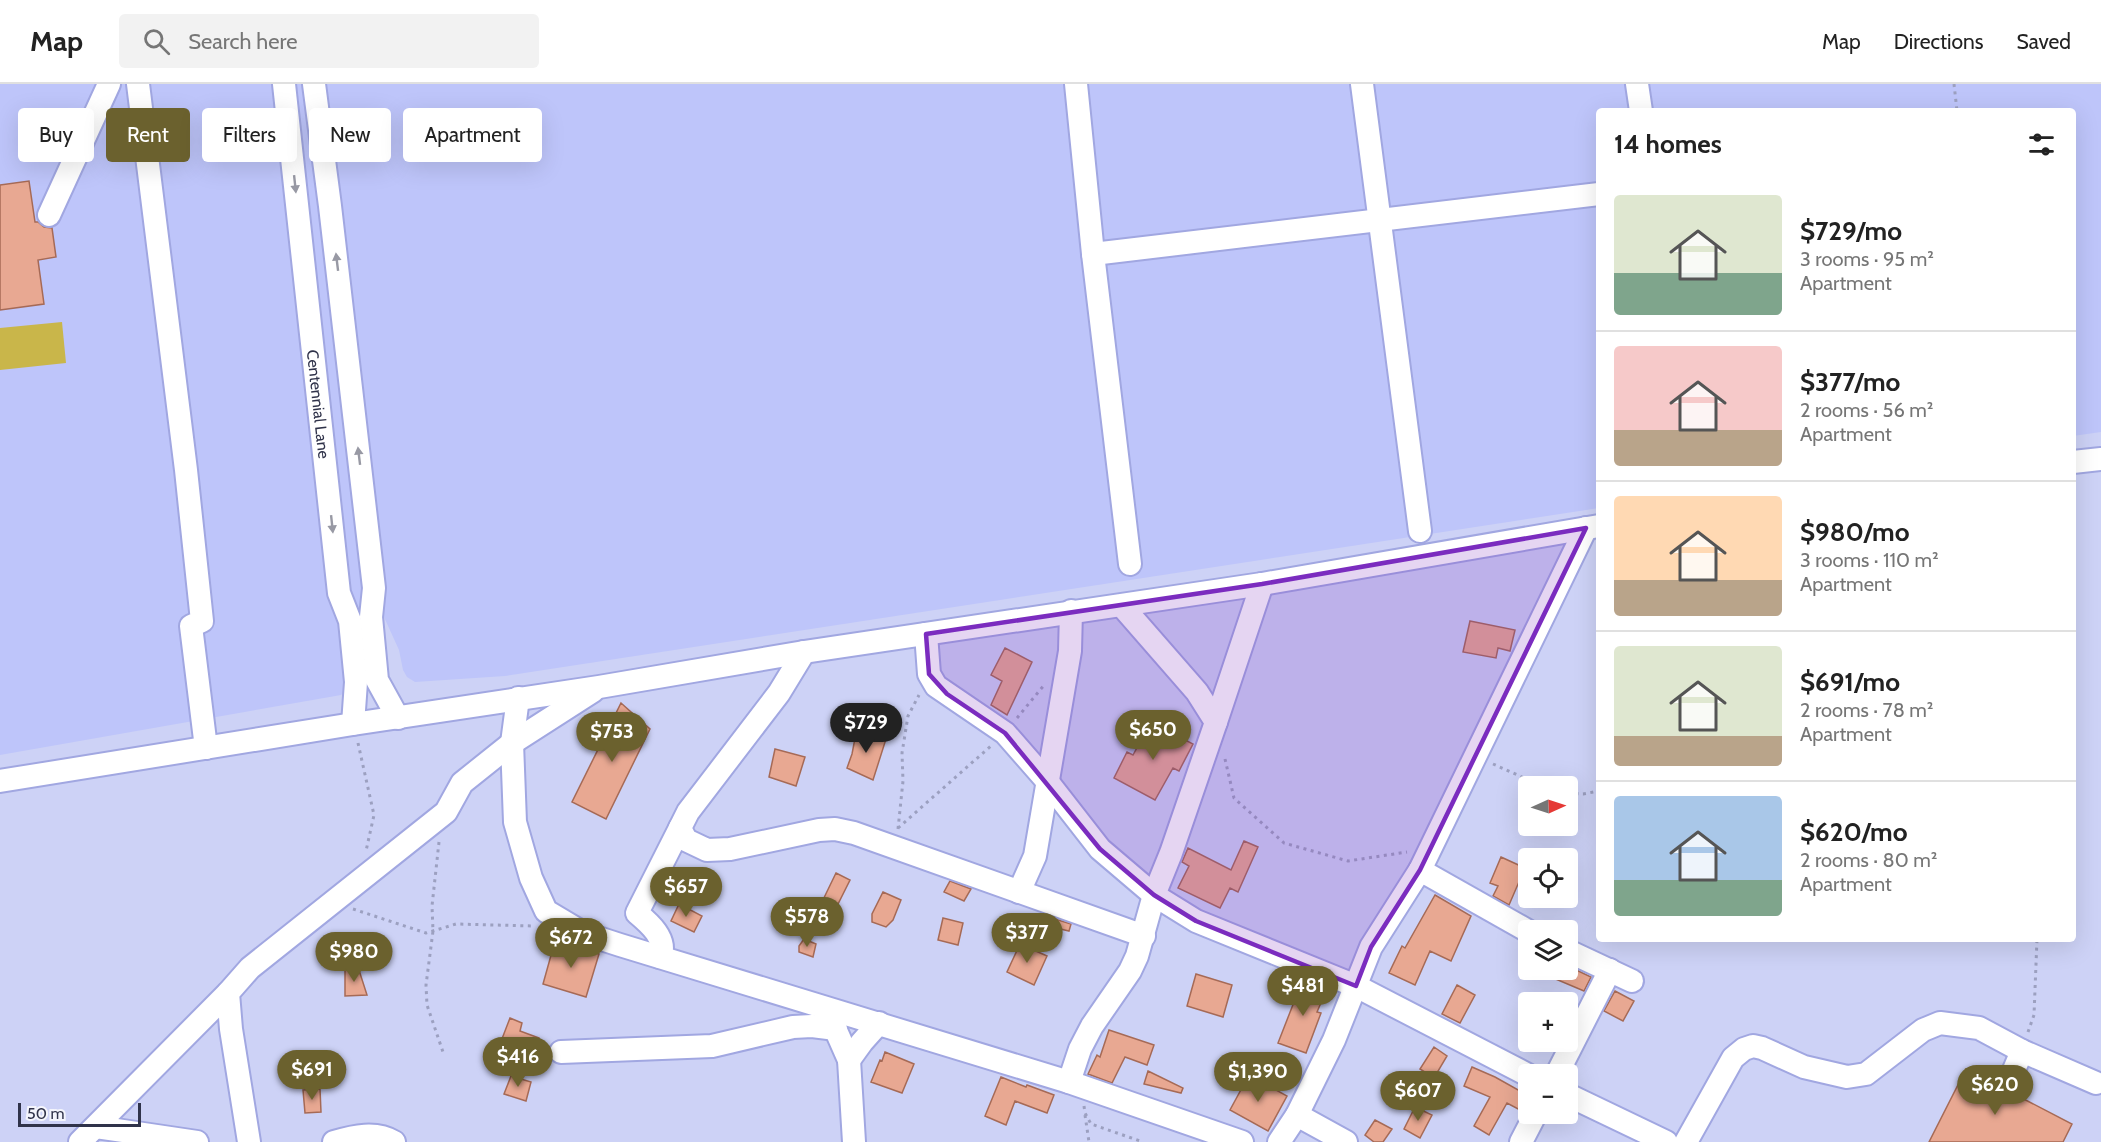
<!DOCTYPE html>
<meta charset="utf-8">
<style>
body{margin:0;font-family:Cabin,sans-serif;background:#f2f2f2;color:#222;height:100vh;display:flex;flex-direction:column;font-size:22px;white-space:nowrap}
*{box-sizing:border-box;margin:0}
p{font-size:20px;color:#767676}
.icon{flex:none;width:33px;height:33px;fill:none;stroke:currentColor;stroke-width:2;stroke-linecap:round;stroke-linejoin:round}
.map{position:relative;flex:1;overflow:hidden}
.drawer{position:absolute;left:1596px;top:24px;width:480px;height:834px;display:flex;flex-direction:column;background:#fff;border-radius:6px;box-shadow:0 6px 24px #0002}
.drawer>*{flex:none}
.banner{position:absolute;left:18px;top:24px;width:570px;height:54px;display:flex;gap:12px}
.needle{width:39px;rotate:87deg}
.controls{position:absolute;left:1518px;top:692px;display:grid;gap:12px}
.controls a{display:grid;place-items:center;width:60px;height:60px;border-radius:6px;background:#fff;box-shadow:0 6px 24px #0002;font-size:30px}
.scale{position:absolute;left:18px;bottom:15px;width:123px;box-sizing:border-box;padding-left:6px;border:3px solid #30334a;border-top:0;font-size:16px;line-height:21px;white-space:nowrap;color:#30334a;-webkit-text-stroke:4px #f4f5fc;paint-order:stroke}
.price{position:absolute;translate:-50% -51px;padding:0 14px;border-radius:21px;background:#6b612e;color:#fff;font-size:20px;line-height:39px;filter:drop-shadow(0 2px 3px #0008)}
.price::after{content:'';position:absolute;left:50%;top:36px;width:18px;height:14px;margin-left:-9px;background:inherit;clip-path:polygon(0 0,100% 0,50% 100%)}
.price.selected{background:#222;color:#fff}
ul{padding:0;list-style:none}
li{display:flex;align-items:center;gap:18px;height:150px;padding:0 18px}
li+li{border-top:2px solid #e0e0e0}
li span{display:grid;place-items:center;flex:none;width:168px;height:120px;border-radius:6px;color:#555}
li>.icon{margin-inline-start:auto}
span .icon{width:72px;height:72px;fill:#fffc;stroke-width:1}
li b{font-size:26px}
h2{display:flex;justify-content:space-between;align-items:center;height:72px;padding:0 18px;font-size:26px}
.pill{padding:0 21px;border-radius:6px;background:#fff;box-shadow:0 6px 24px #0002;font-size:21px;line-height:54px}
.pill.selected{background:#6b612e;color:#fff}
header{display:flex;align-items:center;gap:36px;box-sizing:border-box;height:84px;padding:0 30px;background:#fff;border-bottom:2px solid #e0e0e0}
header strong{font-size:28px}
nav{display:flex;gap:33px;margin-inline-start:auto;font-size:21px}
.search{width:420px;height:54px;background:#f2f2f2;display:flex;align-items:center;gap:15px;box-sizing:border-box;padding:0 21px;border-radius:6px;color:#767676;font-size:22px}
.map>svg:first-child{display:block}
.built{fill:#bec5fa}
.green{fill:#c9b64a}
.building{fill:#e8a892;stroke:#a66a56;stroke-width:1.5}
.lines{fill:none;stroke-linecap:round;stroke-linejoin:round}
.minor-casing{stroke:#a1a7e1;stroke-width:26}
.path{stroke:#9ca0c0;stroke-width:3;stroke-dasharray:3 4.5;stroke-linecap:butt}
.minor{stroke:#fff;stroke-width:22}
.oneway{fill:#9899a4}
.marked{fill:#7b2cbf;fill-opacity:0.2;stroke:#7b2cbf;stroke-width:4.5;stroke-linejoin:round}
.labels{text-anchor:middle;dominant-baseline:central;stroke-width:4.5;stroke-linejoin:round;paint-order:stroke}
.street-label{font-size:16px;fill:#30334a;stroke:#f4f5fc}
</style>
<header>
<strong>Map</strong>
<div class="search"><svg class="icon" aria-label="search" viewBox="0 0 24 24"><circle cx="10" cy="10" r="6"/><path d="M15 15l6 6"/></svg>Search here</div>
<nav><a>Map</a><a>Directions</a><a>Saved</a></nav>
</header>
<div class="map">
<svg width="2101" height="1058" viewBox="0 0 2101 1058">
<rect width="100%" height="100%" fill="#cdd2f6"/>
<path class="built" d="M0,0h2101v348l-28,4v-325h-474v397l-1094,168 -90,6 -8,-5 -4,-7 -4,-20 -15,-33h-13l-25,74 -5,4 -341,60z"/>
<path class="green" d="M62,238l4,41 -66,7v-42z"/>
<path class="building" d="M29,97l6,41h3l6,5 8,1 4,29 -18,3 6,44 -44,6v-125z
M1470,537l45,9 -5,21 -12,-3 -2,10 -33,-6z
M1005,564l27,14 -25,53 -16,-10 11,-24 -11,-6z
M621,619l29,26 -44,90 -34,-17z
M1151,638l42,22 -14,27 -6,-3 -18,32 -41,-22 13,-26 6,3z
M857,644l29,11 -13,41 -26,-12 5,-14z
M775,665l30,8 -9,29 -27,-9z
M1244,757l14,6 -20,45 -8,-4 -10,20 -42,-20 11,-22 -7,-4 6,-14 43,22z
M1501,773l24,11 -16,37 -16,-9 5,-10 -8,-3z
M836,789l14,7 -16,32 -14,-6z
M950,797l21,8 -7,12 -20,-9z
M883,808l18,8 -8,20 -7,7 -14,-5v-8z
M1435,811l36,21 -20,45 -21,-10 -15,34 -26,-12 13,-27 3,2z
M679,820l23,12 -8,16 -23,-11z
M943,834l20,5 -5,22 -20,-5z
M1055,835l16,5 -2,7 -17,-4z
M804,855l12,5 -3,13 -14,-5v-6z
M555,857l44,13 -13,43 -43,-13z
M1020,860l27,12 -13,29 -27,-13z
M1568,882l23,11 -7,14 -52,-22h36z
M358,883l9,28 -22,1v-28z
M1196,890l36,11 -9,32 -36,-11z
M1303,895l24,10 -10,23 4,1 -15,40 -28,-10z
M1457,901l18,10 -15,28 -18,-9z
M1615,907l19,10 -11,20 -19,-10z
M510,934l12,5 -2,8 19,7 -5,17 -34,-11z
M1109,946l45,15 -7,20 -22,-8 -13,26 -24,-9 9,-19 3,2z
M1434,963l13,9 -13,22 -14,-9z
M885,968l29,12 -12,29 -31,-11 9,-22 2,1z
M1472,983l23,10 32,18 -7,15 -13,-7 -18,32 -15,-9 16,-29 -26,-11z
M1966,985l106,55 -9,18h-134z
M1148,987l35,17 -2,5 -37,-9z
M1249,991l38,21 -19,35 -38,-21z
M511,992l20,6 -5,19 -22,-7z
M1001,993l25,10 1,-2 27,10 -7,18 -32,-12 -9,24 -21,-9z
M320,1005l1,23 -16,1 -2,-23z
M1415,1023l17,8 -12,23 -16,-9z
M1375,1036l17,9 -9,13h-9l-9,-7z"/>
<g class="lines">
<defs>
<g id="minor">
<path d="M138,0l48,386 16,151 -11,5 15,122"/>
<path id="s1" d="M284,0l55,509 11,28 6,61 -3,42"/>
<path d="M314,0l16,122 44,382 -3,29 6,63 21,38"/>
<path d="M1076,0l17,170 37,310"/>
<path d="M1362,0l58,447"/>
<path d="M1637,0l4,27"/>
<path d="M49,131l60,-131"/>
<path d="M1093,170l506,-60"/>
<path d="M2073,378l28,-3"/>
<path d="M926,550l3,40 7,12 69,47 42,48 53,68 54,46 42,26 160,65 172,89"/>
<path d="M804,568l-25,41 -91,119 -8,16 6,12 21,10 23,-1 89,-19 16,-1 19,4 290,103"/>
<path d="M518,614l-6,45 3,79 16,56 15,33 37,22 37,12 449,137 173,60"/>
<path d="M1216,638l46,-138"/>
<path d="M0,697l353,-57 246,-37 205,-35 458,-68 337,-58"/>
<path d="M1420,786l108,61"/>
<path d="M1019,808l16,-36 35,-205 1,-40"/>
<path d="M1568,867l64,30"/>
<path d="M660,873c8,-18 -11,-34 -23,-44l43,-85"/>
<path d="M830,933l19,43 5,82"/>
<path d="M561,968l151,-6 81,-19 19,-1 24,3"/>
<path d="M849,976l13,-18 17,-19"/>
<path d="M1557,990l53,-104"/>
<path d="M2011,993l11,-26"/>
<path d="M1069,998l11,-33 12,-23 38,-55 7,-15 17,-61 17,-42 45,-131 -19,-30 -75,-86"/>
<path d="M1568,1011l98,47"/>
<path d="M1297,1031l49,27"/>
<path d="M96,1043l101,15"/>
<path d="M80,1058l148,-149"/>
<path d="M249,1058l-18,-113 -3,-36 22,-25 196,-156 16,-29 50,-40 81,-52"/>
<path d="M334,1058c20,-6 42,-11 60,0"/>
<path d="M1279,1058l18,-27 37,-75 37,-93 49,-77 166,-342"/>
<path d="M1521,1058l15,-29"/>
<path d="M1686,1058l47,-84 11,-9 9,-3 9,2 42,19 43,10 19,-3 57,-44 17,-7 39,5 43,23 74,32"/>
</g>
</defs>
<use href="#minor" class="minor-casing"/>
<path class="path" d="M1954,0l3,27
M1017,634l28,-34
M358,659l16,72 -8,36
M1225,675l9,39 50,45 64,18 59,-9
M1493,680l49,22
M1568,709l15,1 16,-3
M898,744l94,-83
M898,745l5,-48 -1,-28 6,-37 11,-21
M439,758l-7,64 1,25 -7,54 1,20 16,47
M353,825l73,24 30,-9 77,2
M2028,948l6,-17 3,-76
M1084,1022l1,7 6,11 52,18
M1085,1031l4,27"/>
<use href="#minor" class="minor"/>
</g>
<defs><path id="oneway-solid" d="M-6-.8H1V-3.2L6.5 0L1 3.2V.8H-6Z" transform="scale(1.5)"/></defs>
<g class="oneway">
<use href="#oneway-solid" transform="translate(295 100) rotate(84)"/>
<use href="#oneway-solid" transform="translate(337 178) rotate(-97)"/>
<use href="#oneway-solid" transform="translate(359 372) rotate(-97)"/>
<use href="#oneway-solid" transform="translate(332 440) rotate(84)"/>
</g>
<path class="marked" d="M1586,444l-166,342 -49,77 -15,39 -160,-65 -42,-26 -54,-46 -95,-116 -58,-39 -18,-20 -3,-40 336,-50z"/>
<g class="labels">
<g class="street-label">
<text stroke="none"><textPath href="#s1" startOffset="322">Centennial Lane</textPath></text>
</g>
</g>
</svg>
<div class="controls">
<a><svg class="needle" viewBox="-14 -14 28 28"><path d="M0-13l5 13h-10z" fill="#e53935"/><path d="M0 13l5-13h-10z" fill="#767676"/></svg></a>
<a><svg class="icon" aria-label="locate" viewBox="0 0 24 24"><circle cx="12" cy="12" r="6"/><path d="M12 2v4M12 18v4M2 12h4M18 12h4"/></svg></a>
<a><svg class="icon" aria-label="layers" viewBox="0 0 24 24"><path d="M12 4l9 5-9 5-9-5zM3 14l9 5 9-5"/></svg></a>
<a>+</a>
<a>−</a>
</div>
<div class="scale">50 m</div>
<b class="price selected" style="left:866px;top:670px">$729</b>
<b class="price" style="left:1153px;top:677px">$650</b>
<b class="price" style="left:612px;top:679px">$753</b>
<b class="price" style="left:686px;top:834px">$657</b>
<b class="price" style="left:807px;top:864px">$578</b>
<b class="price" style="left:1027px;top:880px">$377</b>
<b class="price" style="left:571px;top:885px">$672</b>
<b class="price" style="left:354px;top:899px">$980</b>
<b class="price" style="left:1303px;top:933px">$481</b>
<b class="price" style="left:518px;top:1004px">$416</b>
<b class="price" style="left:312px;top:1017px">$691</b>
<b class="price" style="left:1258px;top:1019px">$1,390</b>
<b class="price" style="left:1995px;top:1032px">$620</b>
<b class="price" style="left:1418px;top:1038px">$607</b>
<div class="banner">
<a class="pill">Buy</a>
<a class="pill selected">Rent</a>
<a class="pill">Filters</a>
<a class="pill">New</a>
<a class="pill">Apartment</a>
</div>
<section class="drawer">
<h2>14 homes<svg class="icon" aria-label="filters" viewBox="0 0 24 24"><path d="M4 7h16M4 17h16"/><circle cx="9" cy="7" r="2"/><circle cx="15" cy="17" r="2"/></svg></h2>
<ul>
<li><span style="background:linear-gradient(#dfe7d0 65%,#7fa58c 0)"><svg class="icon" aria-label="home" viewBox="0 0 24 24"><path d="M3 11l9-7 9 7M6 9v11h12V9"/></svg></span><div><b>$729/mo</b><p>3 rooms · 95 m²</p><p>Apartment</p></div></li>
<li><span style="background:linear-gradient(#f6c9c9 70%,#b9a48a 0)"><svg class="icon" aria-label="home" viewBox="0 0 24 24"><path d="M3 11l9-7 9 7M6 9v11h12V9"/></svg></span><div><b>$377/mo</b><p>2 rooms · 56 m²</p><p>Apartment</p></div></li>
<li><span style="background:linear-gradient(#ffd9b3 70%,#b9a48a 0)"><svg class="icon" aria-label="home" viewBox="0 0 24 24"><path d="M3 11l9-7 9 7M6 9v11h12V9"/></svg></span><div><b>$980/mo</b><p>3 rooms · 110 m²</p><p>Apartment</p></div></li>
<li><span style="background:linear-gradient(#dfe7d0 75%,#b9a48a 0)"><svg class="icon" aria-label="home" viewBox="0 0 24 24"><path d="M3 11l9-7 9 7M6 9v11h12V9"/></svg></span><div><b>$691/mo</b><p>2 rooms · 78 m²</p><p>Apartment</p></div></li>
<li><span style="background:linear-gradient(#a9c7e8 70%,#7fa58c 0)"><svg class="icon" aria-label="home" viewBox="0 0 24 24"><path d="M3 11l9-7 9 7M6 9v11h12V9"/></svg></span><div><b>$620/mo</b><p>2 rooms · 80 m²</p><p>Apartment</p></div></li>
</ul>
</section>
</div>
